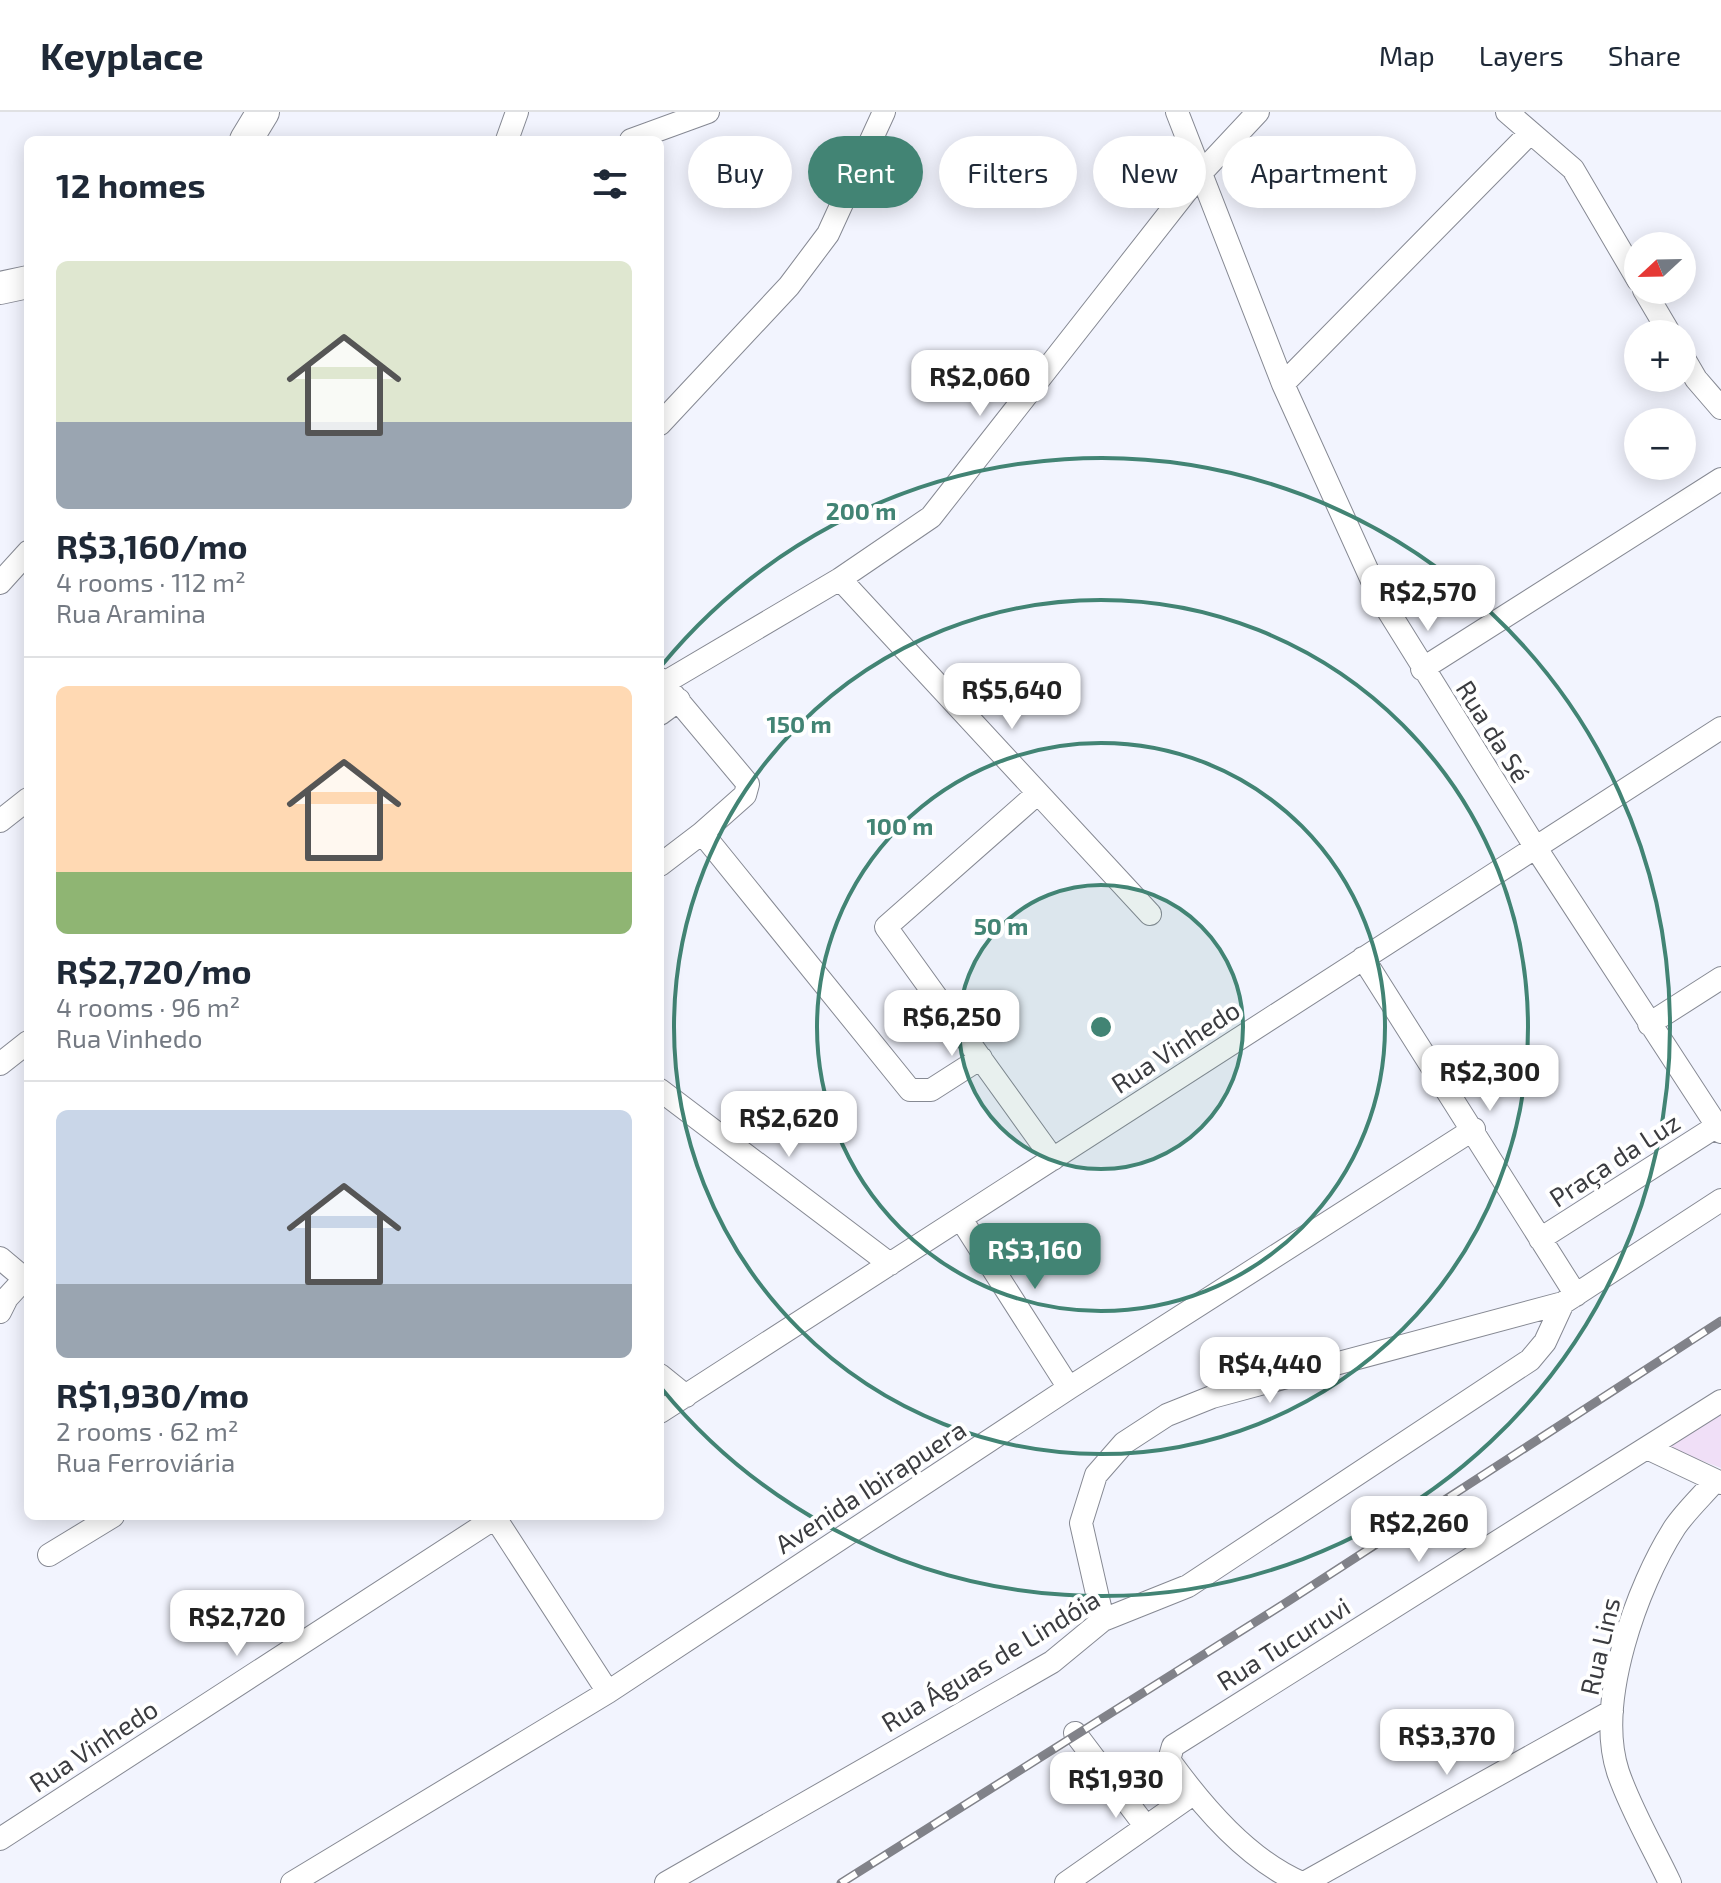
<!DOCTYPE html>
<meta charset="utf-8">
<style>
body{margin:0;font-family:"Exo 2",sans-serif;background:#f6f6f7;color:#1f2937;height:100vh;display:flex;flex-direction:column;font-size:30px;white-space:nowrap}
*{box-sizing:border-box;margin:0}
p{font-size:26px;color:#747a83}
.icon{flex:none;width:44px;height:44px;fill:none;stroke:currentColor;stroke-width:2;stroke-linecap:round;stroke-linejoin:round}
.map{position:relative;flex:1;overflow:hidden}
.details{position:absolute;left:24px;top:24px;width:640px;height:1384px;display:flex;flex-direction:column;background:#fff;border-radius:12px;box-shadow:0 4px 20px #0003}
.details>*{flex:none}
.hud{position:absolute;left:688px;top:24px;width:760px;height:72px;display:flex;gap:16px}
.needle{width:52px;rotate:248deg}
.fabs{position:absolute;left:1624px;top:120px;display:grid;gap:16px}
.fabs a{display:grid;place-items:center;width:72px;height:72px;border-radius:50%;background:#fff;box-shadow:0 4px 20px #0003;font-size:40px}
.price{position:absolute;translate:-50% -68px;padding:0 18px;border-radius:16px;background:#fff;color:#222;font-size:26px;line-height:52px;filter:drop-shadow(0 2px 4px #0008)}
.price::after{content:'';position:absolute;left:50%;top:48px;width:24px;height:18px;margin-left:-12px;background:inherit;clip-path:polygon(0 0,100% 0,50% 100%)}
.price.active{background:#428474;color:#fff}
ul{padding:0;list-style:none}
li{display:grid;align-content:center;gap:16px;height:424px;padding:0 32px}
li+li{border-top:2px solid #e0e1e3}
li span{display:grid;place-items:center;height:248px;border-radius:12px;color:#555}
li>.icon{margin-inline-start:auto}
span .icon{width:144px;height:144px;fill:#fffc;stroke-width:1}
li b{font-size:34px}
h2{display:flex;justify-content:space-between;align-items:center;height:96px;padding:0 32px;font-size:34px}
.chip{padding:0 28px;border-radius:36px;background:#fff;box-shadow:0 4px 20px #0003;font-size:28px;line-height:72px}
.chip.active{background:#428474;color:#fff}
header{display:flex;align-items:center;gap:48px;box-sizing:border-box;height:112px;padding:0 40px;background:#fff;border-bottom:2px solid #e0e1e3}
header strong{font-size:38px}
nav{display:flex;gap:44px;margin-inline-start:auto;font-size:28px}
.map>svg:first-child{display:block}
.green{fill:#f0dff7}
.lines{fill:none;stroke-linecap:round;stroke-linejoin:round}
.street-casing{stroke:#868993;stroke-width:24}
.secondary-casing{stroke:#868993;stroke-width:34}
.street{stroke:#fff;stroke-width:22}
.secondary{stroke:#fff;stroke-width:32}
.rail-casing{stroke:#818289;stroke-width:9}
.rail{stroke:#fff;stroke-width:6;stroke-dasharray:18;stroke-linecap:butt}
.ring{fill:none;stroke:#428474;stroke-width:4}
.labels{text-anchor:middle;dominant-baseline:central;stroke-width:8;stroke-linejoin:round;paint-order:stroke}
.street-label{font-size:26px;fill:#3b3c40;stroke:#fff}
.centre{fill:#428474;stroke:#fff;stroke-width:4}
.ring-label{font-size:24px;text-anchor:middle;font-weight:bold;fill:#428474;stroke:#fff;stroke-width:8;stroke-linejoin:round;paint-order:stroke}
</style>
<header>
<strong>Keyplace</strong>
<nav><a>Map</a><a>Layers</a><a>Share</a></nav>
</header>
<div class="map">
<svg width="1721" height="1771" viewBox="0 0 1721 1771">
<rect width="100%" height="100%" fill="#f2f4fe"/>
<path class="green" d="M1721,1299v57l-58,-22z"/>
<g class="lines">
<defs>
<path id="street" d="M1177,0l106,272 96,212 155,249 187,287
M1507,0l66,57 65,111
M507,28l10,-28
M631,28l77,-28
M1644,178l26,44
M1682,243l14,24 25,29
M1283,272l247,-251
M660,312l129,-138 39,-52 56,-122
M840,467l310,335
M0,471l28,-31
M1422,557l299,-190
M660,567l88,105 -3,11 -43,38 208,257h21l50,-32
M664,571l176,-104 91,-62 269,-343 58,-62
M660,602l19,-14
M1038,681l-152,134 167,232
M0,709l28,-22
M660,753l42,-32
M1363,846l213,337
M1649,912l72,-46
M0,952l28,-22
M660,978l230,174
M961,1107l108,169
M1540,1127l177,-113
M0,1146l25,21
M0,1200l7,-14 21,-23
M660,1263l26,21
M660,1300l1061,-684
M1647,1336l74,35
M494,1404l114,176
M49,1443l64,-39
M1103,1508l-22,-97 15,-48 28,-32 43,-28 45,-18 351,-94
M1075,1621l71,94
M0,1727l498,-323
M292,1771l316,-191 461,-304 405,-259
M666,1771l386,-221 51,-42 85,-34 342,-226 15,-18 18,-39 158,-103
M1066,1771l127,-89
M1302,1771c-54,-23 -99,-76 -133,-123l4,-14 548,-345
M1304,1771l308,-172
M1670,1771c-17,-36 -39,-73 -52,-111 -23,-70 19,-186 57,-245 11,-16 27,-31 40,-46"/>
<path id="secondary" d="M246,28l17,-28
M0,176l28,-6"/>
</defs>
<use href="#street" class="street-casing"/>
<use href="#secondary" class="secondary-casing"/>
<use href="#street" class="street"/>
<use href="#secondary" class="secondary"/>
<defs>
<path id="rail" d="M841,1771l446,-281 434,-281"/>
</defs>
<use href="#rail" class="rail-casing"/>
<use href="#rail" class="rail"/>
</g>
<circle cx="1101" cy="915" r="142" fill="#428474" fill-opacity=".12"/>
<g class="ring">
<circle cx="1101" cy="915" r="142"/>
<circle cx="1101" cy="915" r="284"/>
<circle cx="1101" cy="915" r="427"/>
<path d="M662 553A569 569 0 1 1 662 1277"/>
</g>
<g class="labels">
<g class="street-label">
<text transform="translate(1494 619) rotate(58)">Rua da Sé</text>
<text transform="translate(1175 934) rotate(-33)">Rua Vinhedo</text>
<text transform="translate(1614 1047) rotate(-33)">Praça da Luz</text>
<text transform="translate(870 1374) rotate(-33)">Avenida Ibirapuera</text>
<text transform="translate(1283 1531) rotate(-32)">Rua Tucuruvi</text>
<text transform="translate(1599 1534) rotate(-77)">Rua Lins</text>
<text transform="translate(990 1548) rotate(-31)">Rua Águas de Lindóia</text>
<text transform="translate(93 1633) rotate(-33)">Rua Vinhedo</text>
</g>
</g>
<circle cx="1101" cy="915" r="12" class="centre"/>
<g class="ring-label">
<text x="861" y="408">200 m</text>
<text x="799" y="621">150 m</text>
<text x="900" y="723">100 m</text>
<text x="1001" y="823">50 m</text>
</g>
</svg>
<div class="fabs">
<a><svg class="needle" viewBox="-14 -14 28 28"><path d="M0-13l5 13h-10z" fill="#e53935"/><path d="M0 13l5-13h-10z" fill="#747a83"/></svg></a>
<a>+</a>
<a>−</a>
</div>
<b class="price" style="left:980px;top:306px">R$2,060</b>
<b class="price" style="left:1428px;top:521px">R$2,570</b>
<b class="price" style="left:1012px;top:619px">R$5,640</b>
<b class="price" style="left:952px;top:946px">R$6,250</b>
<b class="price" style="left:1490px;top:1001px">R$2,300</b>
<b class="price" style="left:789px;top:1047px">R$2,620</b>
<b class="price active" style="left:1035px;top:1179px">R$3,160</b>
<b class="price" style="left:1270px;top:1293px">R$4,440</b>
<b class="price" style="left:1419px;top:1452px">R$2,260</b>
<b class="price" style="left:237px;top:1546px">R$2,720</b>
<b class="price" style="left:1447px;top:1665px">R$3,370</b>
<b class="price" style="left:1116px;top:1708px">R$1,930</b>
<div class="hud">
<a class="chip">Buy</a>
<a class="chip active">Rent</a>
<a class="chip">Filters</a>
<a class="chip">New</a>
<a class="chip">Apartment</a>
</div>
<section class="details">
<h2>12 homes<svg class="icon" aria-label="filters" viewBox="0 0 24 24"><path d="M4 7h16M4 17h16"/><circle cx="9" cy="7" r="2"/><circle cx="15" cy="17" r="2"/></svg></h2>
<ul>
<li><span style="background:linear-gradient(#dfe7d0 65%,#9aa5b1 0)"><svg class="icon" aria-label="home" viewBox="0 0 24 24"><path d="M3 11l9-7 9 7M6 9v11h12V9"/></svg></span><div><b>R$3,160/mo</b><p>4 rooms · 112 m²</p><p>Rua Aramina</p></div></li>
<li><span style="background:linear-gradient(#ffd9b3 75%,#8fb573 0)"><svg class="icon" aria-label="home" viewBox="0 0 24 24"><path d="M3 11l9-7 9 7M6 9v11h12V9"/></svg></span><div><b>R$2,720/mo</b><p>4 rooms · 96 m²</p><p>Rua Vinhedo</p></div></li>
<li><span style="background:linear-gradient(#c9d6e8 70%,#9aa5b1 0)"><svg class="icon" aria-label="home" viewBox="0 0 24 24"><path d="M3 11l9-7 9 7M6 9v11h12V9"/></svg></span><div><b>R$1,930/mo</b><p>2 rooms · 62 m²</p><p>Rua Ferroviária</p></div></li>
</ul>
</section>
</div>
